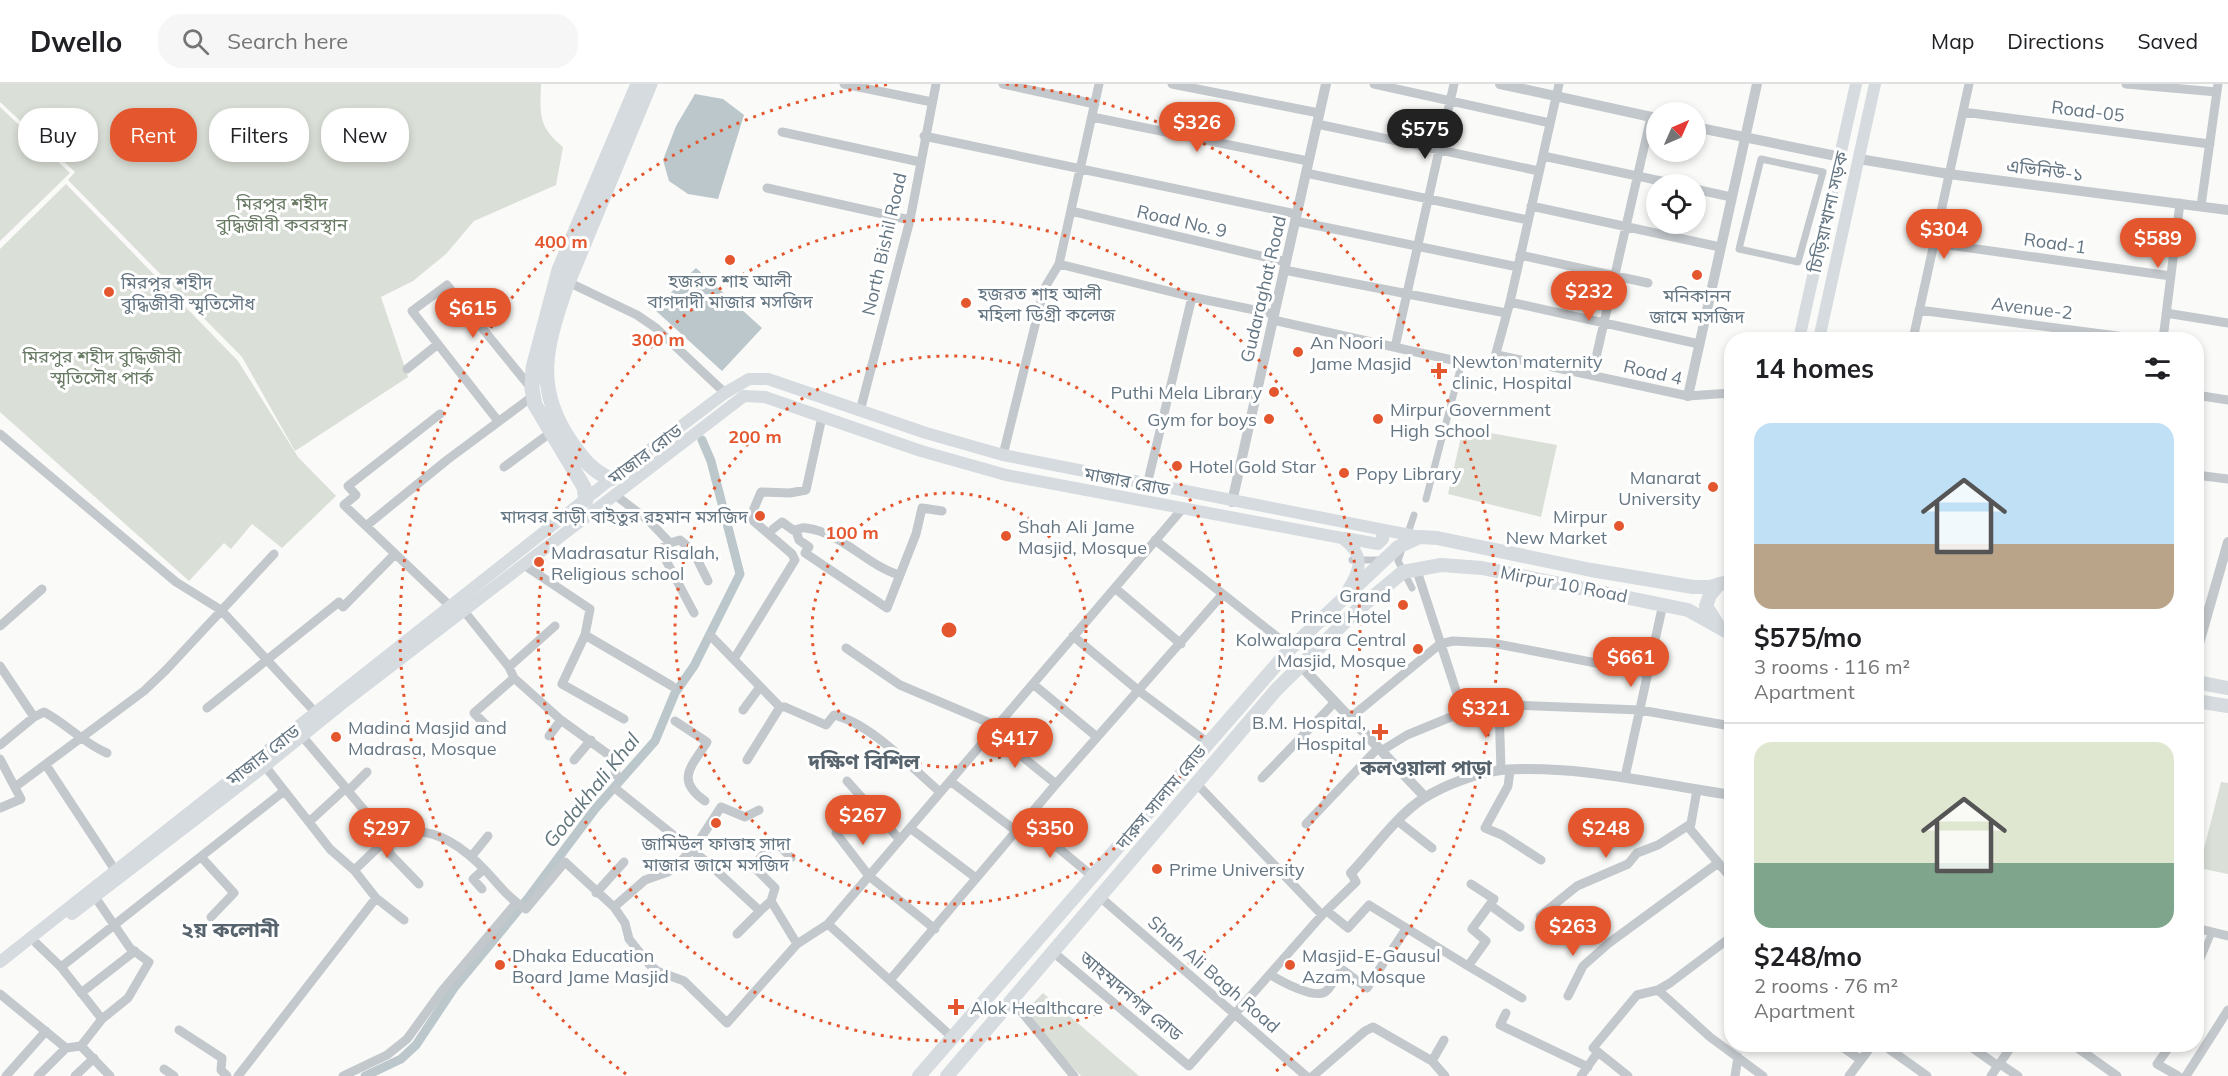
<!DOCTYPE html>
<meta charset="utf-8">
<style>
body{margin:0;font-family:Mulish,"Noto Sans Bengali",sans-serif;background:#f6f6f6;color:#202124;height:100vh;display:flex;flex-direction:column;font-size:22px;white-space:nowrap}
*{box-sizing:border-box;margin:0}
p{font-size:20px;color:#757577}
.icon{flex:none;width:33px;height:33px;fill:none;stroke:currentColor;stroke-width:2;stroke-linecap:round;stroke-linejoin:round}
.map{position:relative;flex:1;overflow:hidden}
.sheet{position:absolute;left:1724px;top:248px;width:480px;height:720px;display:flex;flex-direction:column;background:#fff;border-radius:24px;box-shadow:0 3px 9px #0003}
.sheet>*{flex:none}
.hud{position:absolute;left:18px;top:24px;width:570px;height:54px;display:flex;gap:12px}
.needle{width:39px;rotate:45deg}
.tools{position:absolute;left:1646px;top:18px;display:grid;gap:12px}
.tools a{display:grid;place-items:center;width:60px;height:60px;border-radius:50%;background:#fff;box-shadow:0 3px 9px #0003;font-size:30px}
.price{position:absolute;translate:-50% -51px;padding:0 14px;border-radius:21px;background:#e4572e;color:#fff;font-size:20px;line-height:39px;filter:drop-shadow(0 2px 3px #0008)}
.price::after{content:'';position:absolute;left:50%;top:36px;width:18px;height:14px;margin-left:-9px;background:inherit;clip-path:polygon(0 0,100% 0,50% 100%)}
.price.active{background:#222;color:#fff}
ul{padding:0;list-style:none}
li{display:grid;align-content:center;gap:12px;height:318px;padding:0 30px}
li+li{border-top:2px solid #e0e0e0}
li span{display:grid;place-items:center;height:186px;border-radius:18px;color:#555}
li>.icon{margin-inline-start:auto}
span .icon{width:108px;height:108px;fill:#fffc;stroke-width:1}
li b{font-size:26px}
h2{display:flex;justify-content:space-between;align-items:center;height:72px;padding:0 30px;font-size:26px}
.pill{padding:0 21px;border-radius:24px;background:#fff;box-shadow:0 3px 9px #0003;font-size:21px;line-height:54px}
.pill.active{background:#e4572e;color:#fff}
header{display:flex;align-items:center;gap:36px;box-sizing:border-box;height:84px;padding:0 30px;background:#fff;border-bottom:2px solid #e0e0e0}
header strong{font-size:28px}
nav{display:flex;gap:33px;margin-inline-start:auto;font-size:21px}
.search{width:420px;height:54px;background:#f6f6f6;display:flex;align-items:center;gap:15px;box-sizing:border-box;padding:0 21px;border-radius:24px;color:#757577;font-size:22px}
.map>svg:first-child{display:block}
.green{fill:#dadfd7}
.water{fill:#bbc7cb}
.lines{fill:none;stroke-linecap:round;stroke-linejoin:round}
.canal{stroke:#bbc7cb;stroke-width:9}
.pedestrian{stroke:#c3c8cc;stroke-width:7}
.minor{stroke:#c3c8cc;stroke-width:9}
.tertiary{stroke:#c3c8cc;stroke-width:10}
.secondary{stroke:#d6dbdf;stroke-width:12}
.primary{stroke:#d6dbdf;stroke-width:14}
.trunk{stroke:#d6dbdf;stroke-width:15}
.ring{fill:none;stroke:#e4572e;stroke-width:3;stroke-dasharray:3 6}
.poi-dot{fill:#e4572e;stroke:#fff;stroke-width:2}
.labels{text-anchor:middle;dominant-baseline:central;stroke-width:6;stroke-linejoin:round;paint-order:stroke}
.street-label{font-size:18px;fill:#657683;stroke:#fff}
.park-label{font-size:18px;fill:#687a64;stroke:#fff}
.poi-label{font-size:18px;fill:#657683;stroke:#fff;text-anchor:start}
.neighbourhood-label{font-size:20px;font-weight:bold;fill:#57646e;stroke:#fff}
.water-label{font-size:20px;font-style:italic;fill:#60757c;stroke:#fff}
.quarter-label{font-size:21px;font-weight:bold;fill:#57646e;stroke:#fff}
.centre{fill:#e4572e;stroke:#fff;stroke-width:3}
.ring-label{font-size:18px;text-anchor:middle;font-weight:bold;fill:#e4572e;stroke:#fff;stroke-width:6;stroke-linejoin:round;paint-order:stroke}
</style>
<header>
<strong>Dwello</strong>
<div class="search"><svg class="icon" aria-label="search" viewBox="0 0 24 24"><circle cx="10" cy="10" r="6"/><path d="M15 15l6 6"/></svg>Search here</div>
<nav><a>Map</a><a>Directions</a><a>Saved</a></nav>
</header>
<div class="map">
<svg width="2228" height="992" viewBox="0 0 2228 992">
<rect width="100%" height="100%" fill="#fafaf8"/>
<path class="green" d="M0,0h541c-1,31 -3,42 22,63l-7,38 -82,36 -28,33 -33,27 -32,16 27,80 -113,74 -53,-94 -174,-177 7,-8 -75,-70z
M0,23l70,66 -70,68z
M66,100l172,177 60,96 38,39 -54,52 -30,-24 -21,25 -7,-6 -35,38 -189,-169v-163z
M1463,344l94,17 -16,72 -93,-23z
M2221,698l7,1v91l-29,-6z
M1043,909l96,83h-58l-58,-63z"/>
<path class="water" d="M695,10l28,5 21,16 -26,84 -30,-5 -19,-13 -6,-21 13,-34z
M696,184l66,60 -40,43 -68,-62z"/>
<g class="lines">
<path class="canal" d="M365,992l36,-17 15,-14 38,-57 75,-91 66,-88 60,-68 20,-48 19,-27 46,-92 -29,-113 -9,-21"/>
<path class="pedestrian" d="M1761,75l62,13 -25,90 -59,-13z
M1426,415l36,-137
M1407,452l7,-21
M1403,462l-5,15 14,27
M1352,476h29
M2196,887l16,-39"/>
<path class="minor" d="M844,0l88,18
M1003,0l92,20
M1172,0l147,29
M1374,0l176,39
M2126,0l91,8
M1963,28l247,32
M1092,33l216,44
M1317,40l222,47
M782,48l138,30
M924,52l372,78
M1543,72l132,28
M1306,89l222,47
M767,104l143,32
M1695,105l36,8
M1531,122l189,41
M2201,122l17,-122
M1071,127l215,51
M1295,137l223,46
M1934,159l237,33
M1520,171l128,28
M1059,180l133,33 82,17
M1284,186l222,43
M568,198l69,33 19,13 69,65
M1510,218l189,42
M1919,226l221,29
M2166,229l62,10
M1273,236l206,46 14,-2 17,-62 49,-218
M1913,255l56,-255
M2163,255l17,-136
M1395,263l59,-263
M1497,271l191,41 43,-3
M407,285l31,-25
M1592,291l59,-258
M2196,311l32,5
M860,327l50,-191 26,-136
M440,330l-92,72 8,9 -12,10 106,101
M498,337l-86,-110 35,-26 84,103
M0,350l176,148 45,28 94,102
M1003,371l41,-166 15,-25 40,-180
M504,383l46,-34
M2196,391l32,4
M1147,401l45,-188
M614,410l35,27 21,22 10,-3 13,11 15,30
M366,442l81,-66 86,-64
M773,445l9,-7 11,8c5,0 9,-3 13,-2 37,5 60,37 93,47
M796,447l3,9 10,7 -4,6 82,55 29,-74 6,-26 20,3
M1155,456l136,108
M670,459l-10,6 34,64
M524,481l66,44 -5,26 -23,49 62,35
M1416,484l47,144
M1115,504l66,56
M464,527l45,56 5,11 47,42 48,35 8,21
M0,542l42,-37
M585,551l87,51
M711,552l69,71h5l41,18 8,-10c36,8 78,53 106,77
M1073,552l66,55 68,51
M846,564l54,37 97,41
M734,575l61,-99 -3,-6 -42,-36 11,-26 29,1 16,-3 16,-73
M0,582l34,51 10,-5c23,12 39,31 63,41
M509,583l46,-41
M1033,600l64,53
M1499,622l2,64
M207,624l132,-106 4,5 52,-53
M743,626l17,-23
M1350,634l90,-74 13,-3 39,2 156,30
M675,637l32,21c-16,25 -32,38 -2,59
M488,643l-14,-14 40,-35
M992,648l64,52
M302,652l44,52 -36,33
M549,652l12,-16
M0,661l34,-28
M1381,667l26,-16 56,-23 51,-7 126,5 91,16
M0,675l21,40 -21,9
M574,676l17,-20
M747,676l33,-53
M46,681l69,105
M265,682l65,83 24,21 22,28 28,22
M1510,687l-2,15 -23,42 17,7 39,25
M1625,693l38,-173
M1262,694l73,-76
M847,697l53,59
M950,697l66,50
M1196,699l126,132
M15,703l129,-96 22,-21 108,-116
M346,704l2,3 19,-19
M616,705l92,74 52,48 11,-10 26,43
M1697,706l-7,39 41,49
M348,707l41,49v13l30,31
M1026,737l66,55
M1399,738l33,26
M1306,740l72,-76
M910,744l66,50
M836,749l33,43 66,53
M471,773l17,-21
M202,774l32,35 -23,24
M354,786c11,-9 22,-23 35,-30 36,-22 72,5 97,31 13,14 24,29 40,38l39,-47 49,45 11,16 4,16 20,25 8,7 27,10 43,42 70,-79 31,-20 355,-416
M482,805l-9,-10 11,-10
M596,809l28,-31
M1100,813l206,179
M771,817l4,-13 -22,-22 23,-25 15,17
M1490,821l30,22
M614,823l31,-27 23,-8 10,-8 19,-20 24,-37 24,10 14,-7
M1327,827l21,17 21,-23 99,61 18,-25 -14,-12 22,-30 -23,-15
M1540,832l37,-30 51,-22 9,-11 21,-8 31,-20
M828,840l125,114
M2196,844l32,8
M737,850l23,-23
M36,859l25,24 41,52
M1053,868l136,114 133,-151 34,-33 -5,-9
M1468,882l54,32
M61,883l223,-176
M1271,891c10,6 42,24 54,17 8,-5 9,-17 18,-22l24,18 39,-59
M890,896l166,-196 166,-189
M1658,906l52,47 53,39
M81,909l54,-42
M0,910l66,54 15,-2 21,-27 26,-21 21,-36 -19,-14 -35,-51
M1568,912l15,-30 26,-23 109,-80
M1012,916l62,76
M1506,929l-6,12 88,42
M179,946l43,28 -1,12 6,6
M1838,960l23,16
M1882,960l45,32
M1967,960l31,22
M2072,960l45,32
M2158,960l9,6 -10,14 21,12
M81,962l29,30
M1432,977l12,-21
M2000,980l18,12
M164,985l10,7
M6,992l40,-45
M38,992l28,-28
M75,992l19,-18
M238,992l138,-178
M343,992l44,-21 20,-16 35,-48 74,-88
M1313,992l52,-45 8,-4 59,34 13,15
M1581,992l17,-24
M1628,992l-35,-28 44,-53 21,-5 12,-7 61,-46
M1735,992l3,-19
M1849,992l24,-32
M1991,992l22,-32
M2186,992l42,-66"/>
<path class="tertiary" d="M1500,0l156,34
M1695,43l146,30
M1859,75l90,15 279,36
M1688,312l69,-312
M1232,418l94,-418
M2196,570l32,-112
M1301,582l124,131
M1351,789c21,-22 47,-59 73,-75 21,-13 52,-25 77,-28 73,-6 157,14 230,25"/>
<path class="secondary" d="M1799,255l57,-255
M1819,255l56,-255
M1345,454l33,6 5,-5 -2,-8
M72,830l193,-148 78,-63 401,-307 21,1 156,54 85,24 336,63c23,17 20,30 5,53
M0,878l611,-483 114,-86 24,-14h19l158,54 77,22 417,82"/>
<path class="primary" d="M1718,541l-12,-19 4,-11 9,-11
M2196,598l32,6
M2196,617l32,5
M919,992l372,-428 107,-101 22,-10 17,1 154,32 102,17h17l21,-6
M947,992l329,-386 80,-79 47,-39 38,-7 41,3 206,42 43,24"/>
<path class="trunk" d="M611,395c-18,-7 -29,-21 -40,-37 -38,-55 -25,-96 -5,-155l84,-203
M586,416l-2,-13 -49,-82 -3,-16 1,-21 26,-98 79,-186"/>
</g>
<g class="ring">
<circle cx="949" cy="546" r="137"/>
<circle cx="949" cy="546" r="274"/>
<circle cx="949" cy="546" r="411"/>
<path d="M626 990A549 549 0 0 1 892 0M1006 0A549 549 0 0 1 1272 990"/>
</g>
<g class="poi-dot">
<circle cx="730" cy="176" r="6"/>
<circle cx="1697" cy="191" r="6"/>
<circle cx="109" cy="208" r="6"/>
<circle cx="966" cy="219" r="6"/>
<circle cx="1298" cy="268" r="6"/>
<path d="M1436 278h6v6h6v6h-6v6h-6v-6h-6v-6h6z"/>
<circle cx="1274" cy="308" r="6"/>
<circle cx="1269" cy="335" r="6"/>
<circle cx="1378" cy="335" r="6"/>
<circle cx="1177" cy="382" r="6"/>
<circle cx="1344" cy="389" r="6"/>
<circle cx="1713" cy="403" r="6"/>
<circle cx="760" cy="432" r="6"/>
<circle cx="1619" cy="442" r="6"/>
<circle cx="1006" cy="452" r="6"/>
<circle cx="539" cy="478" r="6"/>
<circle cx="1403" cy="521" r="6"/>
<circle cx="1418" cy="565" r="6"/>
<path d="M1377 639h6v6h6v6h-6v6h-6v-6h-6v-6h6z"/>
<circle cx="336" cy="653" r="6"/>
<circle cx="716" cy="739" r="6"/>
<circle cx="1157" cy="785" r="6"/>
<circle cx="500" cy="881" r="6"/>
<circle cx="1290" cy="881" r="6"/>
<path d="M953 914h6v6h6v6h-6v6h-6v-6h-6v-6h6z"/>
</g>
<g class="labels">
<g class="street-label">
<text transform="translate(2088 27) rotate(7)">Road-05</text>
<text transform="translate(2045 86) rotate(7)">এভিনিউ-১</text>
<text transform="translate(1828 128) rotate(-77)">চিড়িয়াখানা সড়ক</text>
<text transform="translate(1182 137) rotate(13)">Road No. 9</text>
<text transform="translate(2055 159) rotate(8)">Road-1</text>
<text transform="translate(884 160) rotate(-77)">North Bishil Road</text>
<text transform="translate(1263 205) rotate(-77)">Gudaraghat Road</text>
<text transform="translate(2032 224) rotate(7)">Avenue-2</text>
<text transform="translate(1653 288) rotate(13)">Road 4</text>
<text transform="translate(645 370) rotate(-37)">মাজার রোড</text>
<text transform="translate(1127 397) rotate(11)">মাজার রোড</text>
<text transform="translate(1564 500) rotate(11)">Mirpur 10 Road</text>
<text transform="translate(263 671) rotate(-38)">মাজার রোড</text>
<text transform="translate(1161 713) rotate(-50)">দারুস সালাম রোড</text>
<text transform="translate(1214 890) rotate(41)">Shah Ali Bagh Road</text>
<text transform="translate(1131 912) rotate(40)">আহম্মদনগর রোড</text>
</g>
<g class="park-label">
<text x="282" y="119">মিরপুর শহীদ<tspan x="282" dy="21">বুদ্ধিজীবী কবরস্থান</tspan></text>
<text x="102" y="272">মিরপুর শহীদ বুদ্ধিজীবী<tspan x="102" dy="21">স্মৃতিসৌধ পার্ক</tspan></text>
</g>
<g class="poi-label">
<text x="730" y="196" text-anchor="middle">হজরত শাহ আলী<tspan x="730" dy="21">বাগদাদী মাজার মসজিদ</tspan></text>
<text x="121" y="198">মিরপুর শহীদ<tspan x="121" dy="21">বুদ্ধিজীবী স্মৃতিসৌধ</tspan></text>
<text x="978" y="209">হজরত শাহ আলী<tspan x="978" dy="21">মহিলা ডিগ্রী কলেজ</tspan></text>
<text x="1697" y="211" text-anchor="middle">মনিকানন<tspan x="1697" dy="21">জামে মসজিদ</tspan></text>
<text x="1310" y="258">An Noori<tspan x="1310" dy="21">Jame Masjid</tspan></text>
<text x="1452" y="277">Newton maternity<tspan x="1452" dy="21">clinic, Hospital</tspan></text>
<text x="1262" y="308" text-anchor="end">Puthi Mela Library</text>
<text x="1390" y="325">Mirpur Government<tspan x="1390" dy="21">High School</tspan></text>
<text x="1257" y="335" text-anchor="end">Gym for boys</text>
<text x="1189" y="382">Hotel Gold Star</text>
<text x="1356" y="389">Popy Library</text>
<text x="1701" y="393" text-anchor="end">Manarat<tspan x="1701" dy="21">University</tspan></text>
<text x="748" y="432" text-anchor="end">মাদবর বাড়ী বাইতুর রহমান মসজিদ</text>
<text x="1607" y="432" text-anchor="end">Mirpur<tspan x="1607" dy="21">New Market</tspan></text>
<text x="1018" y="442">Shah Ali Jame<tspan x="1018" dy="21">Masjid, Mosque</tspan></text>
<text x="551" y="468">Madrasatur Risalah,<tspan x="551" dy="21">Religious school</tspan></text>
<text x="1391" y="511" text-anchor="end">Grand<tspan x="1391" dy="21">Prince Hotel</tspan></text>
<text x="1406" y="555" text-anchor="end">Kolwalapara Central<tspan x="1406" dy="21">Masjid, Mosque</tspan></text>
<text x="1366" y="638" text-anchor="end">B.M. Hospital,<tspan x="1366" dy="21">Hospital</tspan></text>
<text x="348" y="643">Madina Masjid and<tspan x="348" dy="21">Madrasa, Mosque</tspan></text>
<text x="716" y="759" text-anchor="middle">জামিউল ফাত্তাহ সাদা<tspan x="716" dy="21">মাজার জামে মসজিদ</tspan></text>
<text x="1169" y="785">Prime University</text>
<text x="512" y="871">Dhaka Education<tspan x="512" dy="21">Board Jame Masjid</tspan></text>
<text x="1302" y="871">Masjid-E-Gausul<tspan x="1302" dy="21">Azam, Mosque</tspan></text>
<text x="970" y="923">Alok Healthcare</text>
</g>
<g class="neighbourhood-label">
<text x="1426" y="683">কলওয়ালা পাড়া</text>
</g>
<g class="water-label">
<text transform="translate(591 706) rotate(-51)">Godakhali Khal</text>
</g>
<g class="quarter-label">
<text x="864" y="677">দক্ষিণ বিশিল</text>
<text x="230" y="845">২য় কলোনী</text>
</g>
</g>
<circle cx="949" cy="546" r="9" class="centre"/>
<g class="ring-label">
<text x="561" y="164">400 m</text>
<text x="658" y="262">300 m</text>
<text x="755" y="359">200 m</text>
<text x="852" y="455">100 m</text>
</g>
</svg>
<div class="tools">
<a><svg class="needle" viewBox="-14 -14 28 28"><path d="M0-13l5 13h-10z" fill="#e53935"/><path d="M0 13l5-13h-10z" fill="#757577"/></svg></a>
<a><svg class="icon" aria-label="locate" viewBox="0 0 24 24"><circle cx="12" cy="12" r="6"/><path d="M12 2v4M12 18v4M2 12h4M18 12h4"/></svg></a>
</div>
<b class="price" style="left:1197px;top:69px">$326</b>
<b class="price active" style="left:1425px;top:76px">$575</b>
<b class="price" style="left:1944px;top:176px">$304</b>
<b class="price" style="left:2158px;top:185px">$589</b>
<b class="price" style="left:1589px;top:238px">$232</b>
<b class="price" style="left:473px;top:255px">$615</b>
<b class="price" style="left:1631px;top:604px">$661</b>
<b class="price" style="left:1486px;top:655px">$321</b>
<b class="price" style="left:1015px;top:685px">$417</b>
<b class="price" style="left:863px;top:762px">$267</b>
<b class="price" style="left:387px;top:775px">$297</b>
<b class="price" style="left:1050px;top:775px">$350</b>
<b class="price" style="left:1606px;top:775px">$248</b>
<b class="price" style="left:1573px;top:873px">$263</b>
<div class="hud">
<a class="pill">Buy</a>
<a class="pill active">Rent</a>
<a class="pill">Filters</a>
<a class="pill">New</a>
</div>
<section class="sheet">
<h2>14 homes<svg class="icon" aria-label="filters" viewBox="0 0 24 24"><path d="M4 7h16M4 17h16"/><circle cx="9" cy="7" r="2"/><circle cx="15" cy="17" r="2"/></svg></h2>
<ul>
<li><span style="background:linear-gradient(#bfe0f5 65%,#b9a48a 0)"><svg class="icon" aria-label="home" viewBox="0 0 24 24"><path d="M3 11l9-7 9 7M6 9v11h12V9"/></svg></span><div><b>$575/mo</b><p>3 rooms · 116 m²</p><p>Apartment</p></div></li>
<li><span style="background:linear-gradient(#dfe7d0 65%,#7fa58c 0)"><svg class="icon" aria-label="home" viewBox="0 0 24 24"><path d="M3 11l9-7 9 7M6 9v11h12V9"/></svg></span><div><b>$248/mo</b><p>2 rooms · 76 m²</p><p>Apartment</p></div></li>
</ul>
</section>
</div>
